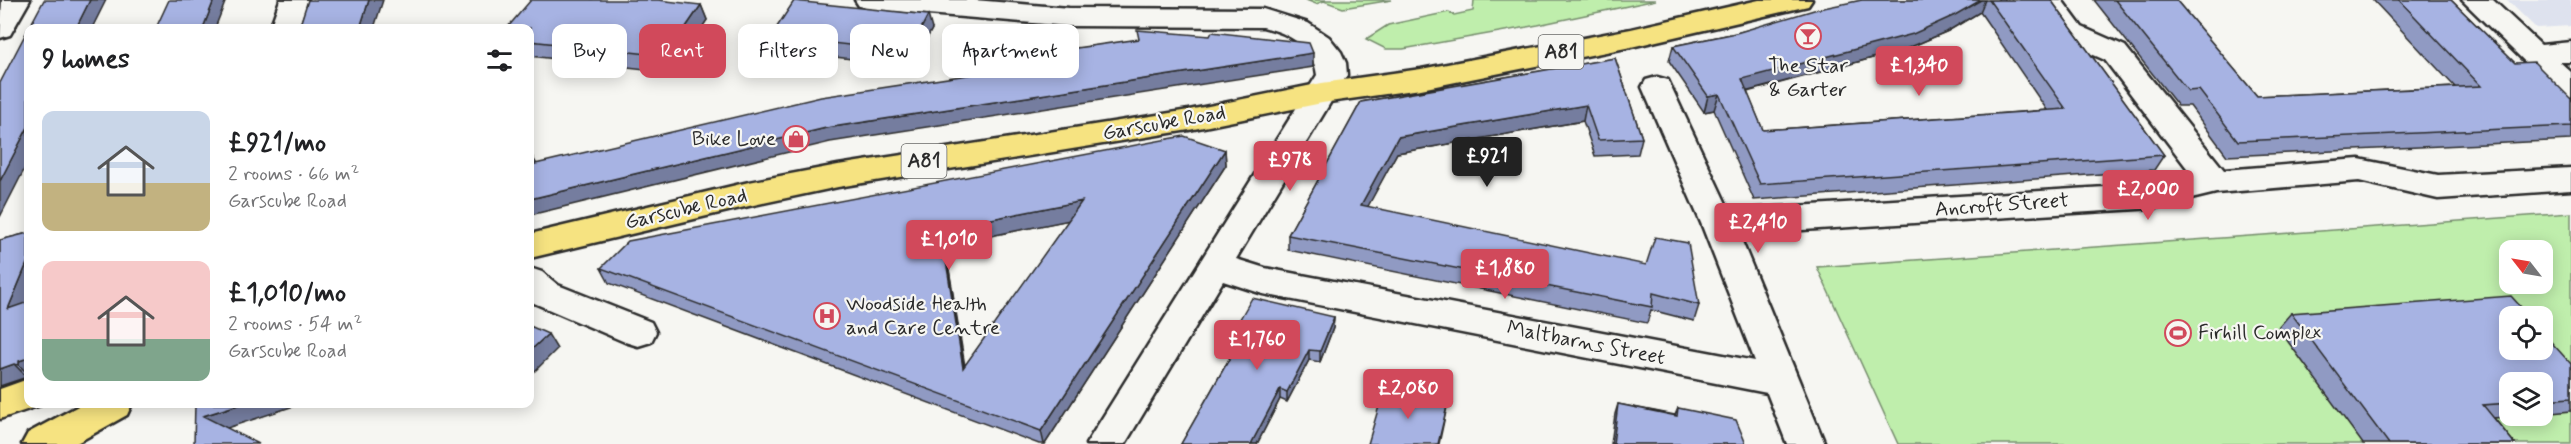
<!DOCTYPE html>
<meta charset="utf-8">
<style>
body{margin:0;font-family:Mynerve,sans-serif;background:#f2f2f2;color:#202124;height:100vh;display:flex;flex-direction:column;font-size:22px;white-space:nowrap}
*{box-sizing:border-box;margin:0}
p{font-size:20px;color:#757577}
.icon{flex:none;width:33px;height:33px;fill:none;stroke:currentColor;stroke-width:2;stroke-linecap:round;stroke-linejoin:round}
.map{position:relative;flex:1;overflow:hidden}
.drawer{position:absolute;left:24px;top:24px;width:510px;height:384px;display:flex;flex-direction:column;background:#fff;border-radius:12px;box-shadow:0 3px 15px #0003}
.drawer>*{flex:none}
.banner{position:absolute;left:552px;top:24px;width:570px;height:54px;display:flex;gap:12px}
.needle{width:39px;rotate:301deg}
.fabs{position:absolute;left:2499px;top:240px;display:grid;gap:12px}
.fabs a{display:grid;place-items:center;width:54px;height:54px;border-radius:12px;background:#fff;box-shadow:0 3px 15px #0003;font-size:30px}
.price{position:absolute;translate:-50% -51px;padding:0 14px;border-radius:6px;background:#d1495b;color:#fff;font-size:20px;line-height:39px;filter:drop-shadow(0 2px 3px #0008)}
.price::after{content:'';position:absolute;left:50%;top:36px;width:18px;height:14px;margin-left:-9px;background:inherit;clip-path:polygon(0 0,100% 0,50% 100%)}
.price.current{background:#222;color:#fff}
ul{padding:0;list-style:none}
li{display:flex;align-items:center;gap:18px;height:150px;padding:0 18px}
li span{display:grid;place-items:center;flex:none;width:168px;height:120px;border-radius:12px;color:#555}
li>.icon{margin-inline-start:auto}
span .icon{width:72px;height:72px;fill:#fffc;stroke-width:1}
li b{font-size:26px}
h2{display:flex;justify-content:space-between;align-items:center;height:72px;padding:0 18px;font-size:26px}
.chip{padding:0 21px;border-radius:12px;background:#fff;box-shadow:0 3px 15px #0003;font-size:21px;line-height:54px}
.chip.current{background:#d1495b;color:#fff}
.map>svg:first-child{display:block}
.built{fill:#dee2ee}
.green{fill:#bfeeac;stroke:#758c6c;stroke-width:1.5;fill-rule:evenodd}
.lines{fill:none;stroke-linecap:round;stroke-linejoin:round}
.street-casing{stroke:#2b2b2b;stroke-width:5}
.primary-casing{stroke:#2b2b2b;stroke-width:5}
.street{fill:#f6f6f2;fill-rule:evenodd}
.primary{fill:#f6e381;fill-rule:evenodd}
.wall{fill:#909ac3;stroke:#2b2b2b;stroke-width:1.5;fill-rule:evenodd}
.shaded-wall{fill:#757d9f;stroke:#2b2b2b;stroke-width:1.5}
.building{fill:#a7b3e3;stroke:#2b2b2b;stroke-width:1.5;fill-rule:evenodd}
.labels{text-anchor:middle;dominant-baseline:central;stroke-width:4.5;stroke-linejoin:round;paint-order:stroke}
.shield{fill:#f6f6f2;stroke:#686867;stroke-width:1.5}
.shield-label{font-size:20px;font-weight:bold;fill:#2b2b2b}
.poi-label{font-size:21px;fill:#2b2b2b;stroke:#f6f6f2;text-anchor:start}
.street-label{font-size:21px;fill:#2b2b2b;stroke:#f6f6f2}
</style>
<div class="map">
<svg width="2571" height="444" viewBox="0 0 2571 444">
<rect width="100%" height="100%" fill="#f6f6f2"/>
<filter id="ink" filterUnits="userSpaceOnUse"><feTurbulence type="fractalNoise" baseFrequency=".0167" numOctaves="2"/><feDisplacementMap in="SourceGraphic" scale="12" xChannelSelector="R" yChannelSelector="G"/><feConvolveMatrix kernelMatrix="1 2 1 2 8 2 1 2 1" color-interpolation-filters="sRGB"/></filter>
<g filter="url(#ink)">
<path class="built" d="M2507,0h64v26l-35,2z"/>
<path class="green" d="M1306,0h86l-49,8 -19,-7 -8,3z
M1474,0h182l-118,25 -135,24h-17l-20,-10 22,-14 61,-13 5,3 19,-4z
M2571,213v231h-673l-81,-177zM2510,250h32v34h-32zM2510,316h32v34h-32zM2510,382h32v34h-32z"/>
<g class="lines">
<defs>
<path id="street" d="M2,0h28l-20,35 -10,3z
M280,0h28l-10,28h-28z
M855,0h119l95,8 194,1 45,14 21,14 12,15 5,11 1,12 -111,184 29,9 490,93 -54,-138 -59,-136 4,-7 11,-3 11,3 61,130 425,-26 39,-8 -88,-116 -43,-19 -28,-41h28l20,27 43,19 99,124 135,-11 79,16 133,-7v22l-133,9 -79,-18 -143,12 -62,15 -415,26 86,210h-38l-20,-51 -504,-99 -40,-13 -98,163h-39l231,-369c-3,-28 -28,-42 -54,-48l-194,-1 -200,-17 -10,-3z
M2462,0h31l48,45 30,-3v20h-11l11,10v27l-11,-3z
M530,268l12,4 16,13 93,37 5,10 -5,10 -13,4 -13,-4 -91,-39 -4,-3z"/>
<path id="primary" d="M1759,0h53l-4,6 -177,41 -210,42 -99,14 -133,27 -351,57 -89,19 -219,52v-24l219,-52 89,-17 351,-55 133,-27 99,-14 210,-40z
M28,379v25l13,1 -41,14v-30z
M82,404h50l-5,11 -52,29h-53l6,-11z"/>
</defs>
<use href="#street" class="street-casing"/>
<use href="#primary" class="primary-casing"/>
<use href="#street" class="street"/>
<use href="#primary" class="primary"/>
</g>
<path class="wall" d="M1862,0h189l113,155 -10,15 -400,30 -40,-90 -10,2 -35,-51 4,-15 63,-13zM1980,12l67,98 -284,20 -16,-38 159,-43 42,-18z
M2094,0h82l81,96 198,-9 -82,-87h78l64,63 56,36v41l-344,16 -37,-50h-12z
M701,5l6,15 -35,52 -142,-16v-28z
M932,29l-20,37 -137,-16 -4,-14z
M1615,58l27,80 -4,16 -43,2 -12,-35 -186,32 -30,54 332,98 -5,16 -43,-11 -4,13 -359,-73v-15l73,-133z
M1225,150l1,15 -181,279h-6l-430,-161 -8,-15zM1069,220l-104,146 -20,-121z
M28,233v144l-28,9v-146z
M2291,313l280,51v47l-29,3v-32h-32v34h9l-25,2 21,26h-152l-85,-116z
M1334,317l-1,11 -13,34 -11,-2 -22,42 -7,-3 -23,45h-76l53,-94 -5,-1v-11z
M1618,404l57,11 3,-7 68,36h-135l4,-30z"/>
<path class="shaded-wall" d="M90,0h16l-14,28h-16z
M214,0h12l-11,28h-12z
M369,0h14l-9,28h-14z
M1981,0h4l-5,12 -32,19 -42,18 -169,45 5,-15z
M701,5l6,15 -35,52 -6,-16z
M928,15l4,14 -20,37 -3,-14z
M1313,53v14l-483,75 -300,73v-16l296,-71z
M1719,94l-5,16 -10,2 4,-16z
M1586,105l-3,16 -186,32 -37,68 1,-16 37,-68z
M28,127v35l-28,55v-36z
M1225,150l1,15 -181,279h-1l-3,-13z
M531,154l8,14 -8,-3z
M1082,201l3,16 -140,28 22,139 -4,-16 -22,-139z
M28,261v43l-20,5z
M1334,317l-1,11 -13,34v-11z
M548,334l9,15 -27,27v-25z
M1309,350v10l-22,42v-10z
M28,358v16l-9,-9v-4z
M14,364l13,13 -27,9v-17z
M1280,389v10l-23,45h-6z
M1448,402l-9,42h-1z
M241,404h59l-82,27 -15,-15z"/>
<path class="building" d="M44,0h46l-14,28h-47z
M169,0h45l-11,28h-47z
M308,0h61l-9,28h-61z
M531,0h127l43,5 -35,51 -136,-15v-13h-23z
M1862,0h119l-26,15 -42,19 -171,45 21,51 303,-21 -77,-109h62l113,155 -404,29 -41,-90 -11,2 -35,-50 63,-13 78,-23z
M2115,0h61l81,96 224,-10 -82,-86h52l64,63 19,-1 37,37v27l-333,15 -39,-51 -11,1z
M794,1l134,14 -19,37 -138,-16z
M28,29v98l-28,54v-98z
M1137,30l73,6 2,-4 97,11 4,10 -487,75 -296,71v-44l1,-1v11l290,-68 153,-23v-3l39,-6v-8l126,-18z
M1615,58l27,80 -44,2 -12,-35 -188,32 -37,68 285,60 9,-28 33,6 11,62 -46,-12 -1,14 -364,-72 73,-133z
M1184,136l41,14 -184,281 -440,-163 27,-27zM1082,201l-119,167 -22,-139z
M28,233v28l-20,48 20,-7v56l-9,3v4l-5,-1 -14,5v-129z
M2511,296l18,20h-19v34h32v-18l29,32v34l-29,2v-18h-32v21l-27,2 32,39h-126l-98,-131z
M1252,298l82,19 -14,34 -11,-1 -22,42 -7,-3 -29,55h-70l58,-102 -10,-4z
M530,326l18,8 -18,17z
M1384,389l64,13 -10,42h-70z
M195,404h46l-38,12 56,28h-65z
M1618,404l59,12 1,-8 58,12 10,24h-133z"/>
</g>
<defs>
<symbol id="bar-ring" viewBox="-11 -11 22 22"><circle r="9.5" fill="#f6f6f2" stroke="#d1495b" stroke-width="1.5"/><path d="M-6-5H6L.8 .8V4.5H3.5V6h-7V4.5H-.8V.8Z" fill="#d1495b"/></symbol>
<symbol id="shop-ring" viewBox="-11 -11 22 22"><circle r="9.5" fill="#f6f6f2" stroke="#d1495b" stroke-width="1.5"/><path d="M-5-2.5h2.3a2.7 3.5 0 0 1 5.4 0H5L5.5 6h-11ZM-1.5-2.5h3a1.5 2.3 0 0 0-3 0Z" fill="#d1495b"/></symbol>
<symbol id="hospital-ring" viewBox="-11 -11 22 22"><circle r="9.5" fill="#f6f6f2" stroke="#d1495b" stroke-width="1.5"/><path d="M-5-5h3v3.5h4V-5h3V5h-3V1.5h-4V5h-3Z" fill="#d1495b"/></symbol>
<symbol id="stadium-ring" viewBox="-11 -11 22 22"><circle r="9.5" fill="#f6f6f2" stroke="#d1495b" stroke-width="1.5"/><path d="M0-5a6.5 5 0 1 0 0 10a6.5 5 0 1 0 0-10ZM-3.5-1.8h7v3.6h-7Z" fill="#d1495b"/></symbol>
</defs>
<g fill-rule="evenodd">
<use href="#bar-ring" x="1793" y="21" width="30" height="30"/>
<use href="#shop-ring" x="781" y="124" width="30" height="30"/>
<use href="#hospital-ring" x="812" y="301" width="30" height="30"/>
<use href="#stadium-ring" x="2163" y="318" width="30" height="30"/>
</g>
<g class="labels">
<g class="shield">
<rect x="1538.5" y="35" width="45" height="34" rx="4.5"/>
<rect x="901.5" y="144" width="45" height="34" rx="4.5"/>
</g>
<g class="shield-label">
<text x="1561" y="52">A81</text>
<text x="924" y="161">A81</text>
</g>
<g class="poi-label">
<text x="1808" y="66" text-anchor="middle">The Star<tspan x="1808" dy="24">&amp; Garter</tspan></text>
<text x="776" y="139" text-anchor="end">Bike Love</text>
<text x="846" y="304">Woodside Health<tspan x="846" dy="24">and Care Centre</tspan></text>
<text x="2198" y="333">Firhill Complex</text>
</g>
<g class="street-label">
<text transform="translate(1164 123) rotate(-10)">Garscube Road</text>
<text transform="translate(2002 205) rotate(-4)">Ancroft Street</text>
<text transform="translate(686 209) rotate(-13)">Garscube Road</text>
<text transform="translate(1586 343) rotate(11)">Maltbarns Street</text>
</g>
</g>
</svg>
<div class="fabs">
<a><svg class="needle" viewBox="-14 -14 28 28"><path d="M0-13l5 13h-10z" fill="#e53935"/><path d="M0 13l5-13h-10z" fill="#757577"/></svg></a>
<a><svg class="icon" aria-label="locate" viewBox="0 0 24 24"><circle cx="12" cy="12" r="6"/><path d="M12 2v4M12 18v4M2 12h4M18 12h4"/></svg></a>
<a><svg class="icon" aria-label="layers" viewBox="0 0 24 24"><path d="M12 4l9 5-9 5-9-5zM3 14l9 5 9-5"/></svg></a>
</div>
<b class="price" style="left:1919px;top:97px">£1,340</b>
<b class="price current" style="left:1487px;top:188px">£921</b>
<b class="price" style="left:1290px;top:192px">£978</b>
<b class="price" style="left:2148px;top:221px">£2,000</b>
<b class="price" style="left:1758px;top:254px">£2,410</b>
<b class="price" style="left:949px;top:271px">£1,010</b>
<b class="price" style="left:1505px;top:300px">£1,880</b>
<b class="price" style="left:1257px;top:371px">£1,760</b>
<b class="price" style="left:1408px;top:420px">£2,080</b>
<div class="banner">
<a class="chip">Buy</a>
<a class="chip current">Rent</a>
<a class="chip">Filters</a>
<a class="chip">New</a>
<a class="chip">Apartment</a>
</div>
<section class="drawer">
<h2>9 homes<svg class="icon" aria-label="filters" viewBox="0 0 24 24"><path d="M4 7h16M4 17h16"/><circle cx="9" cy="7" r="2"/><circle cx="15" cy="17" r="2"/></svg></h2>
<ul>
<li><span style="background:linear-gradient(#c9d6e8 60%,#c2b280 0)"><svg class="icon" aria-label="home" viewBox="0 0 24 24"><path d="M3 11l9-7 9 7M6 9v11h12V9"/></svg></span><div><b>£921/mo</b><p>2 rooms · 66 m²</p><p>Garscube Road</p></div></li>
<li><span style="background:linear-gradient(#f6c9c9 65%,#7fa58c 0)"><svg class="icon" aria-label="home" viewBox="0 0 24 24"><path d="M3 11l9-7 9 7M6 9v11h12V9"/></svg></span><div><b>£1,010/mo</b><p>2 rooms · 54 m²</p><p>Garscube Road</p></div></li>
</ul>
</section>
</div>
